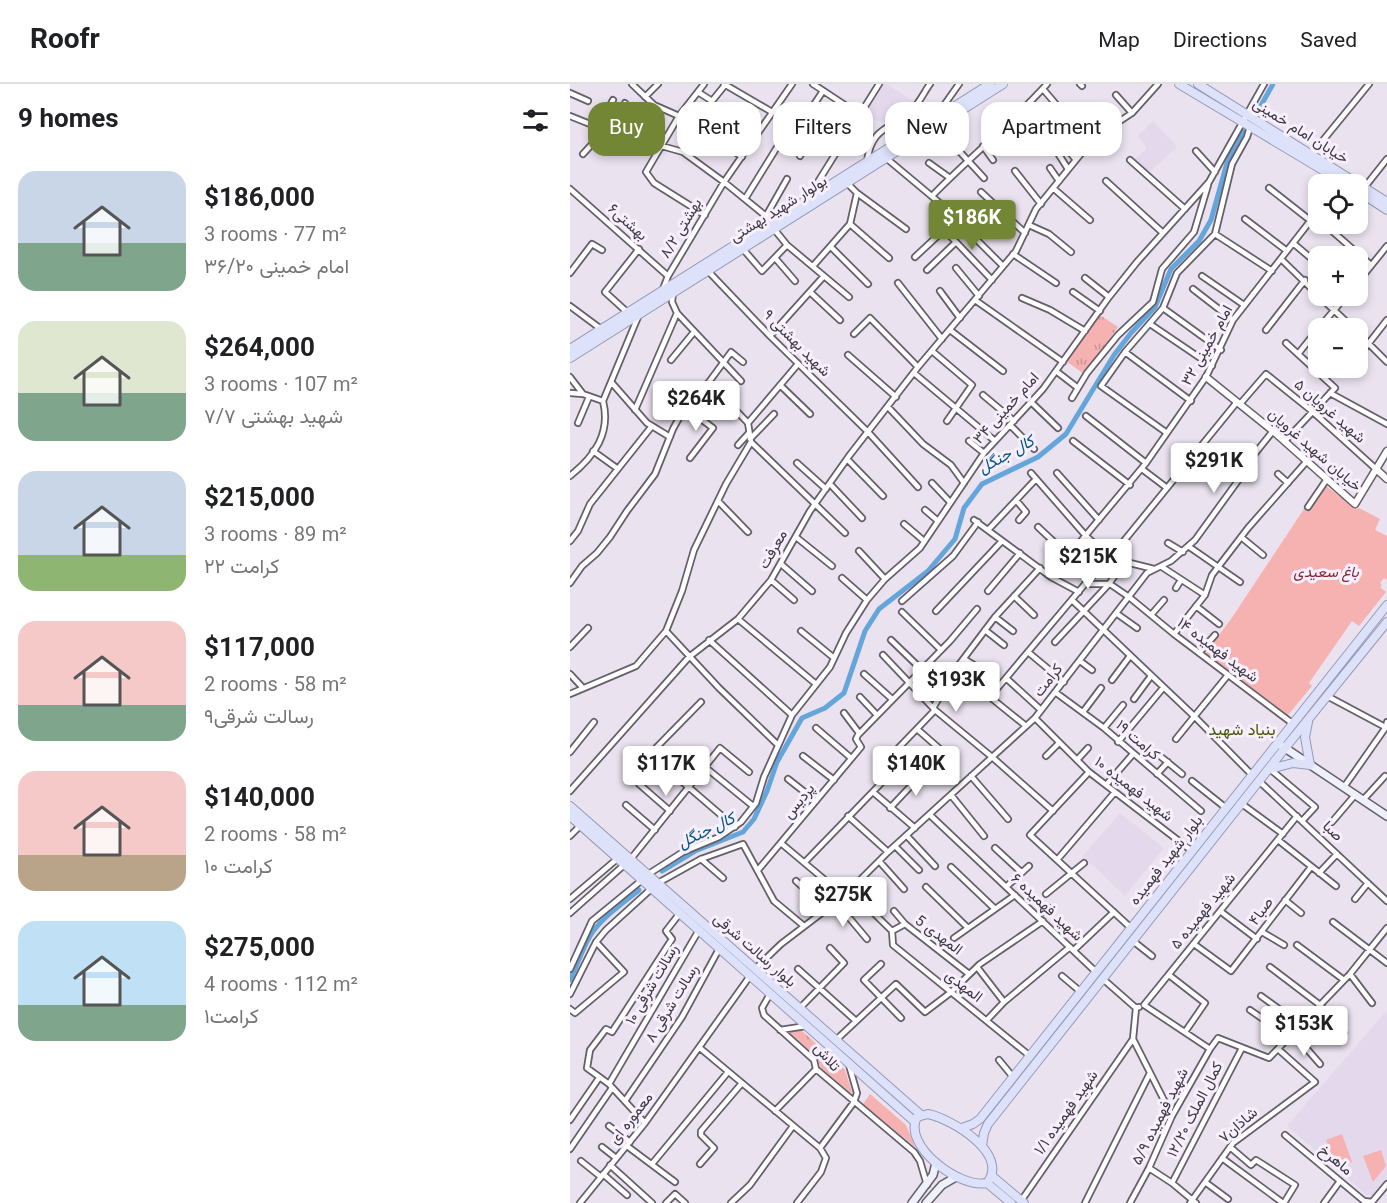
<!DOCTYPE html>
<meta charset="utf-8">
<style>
body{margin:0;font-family:Georgia,Vazirmatn,serif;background:#f2f2f2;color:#202124;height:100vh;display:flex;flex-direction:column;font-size:22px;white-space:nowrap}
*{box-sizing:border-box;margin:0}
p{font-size:20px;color:#757577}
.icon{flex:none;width:33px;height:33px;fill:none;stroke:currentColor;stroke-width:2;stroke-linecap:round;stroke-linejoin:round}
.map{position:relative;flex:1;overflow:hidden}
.panel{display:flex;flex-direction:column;background:#fff;width:570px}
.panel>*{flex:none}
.hud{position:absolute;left:18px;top:18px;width:570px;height:54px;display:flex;gap:12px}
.tools{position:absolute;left:738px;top:90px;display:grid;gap:12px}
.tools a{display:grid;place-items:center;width:60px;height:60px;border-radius:12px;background:#fff;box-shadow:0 3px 9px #0003;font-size:30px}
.price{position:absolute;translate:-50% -51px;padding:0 14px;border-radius:6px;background:#fff;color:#222;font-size:20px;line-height:39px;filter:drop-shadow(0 2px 3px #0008)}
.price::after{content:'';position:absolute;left:50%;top:36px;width:18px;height:14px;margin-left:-9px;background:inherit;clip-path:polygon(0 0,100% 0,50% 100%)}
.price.selected{background:#728636;color:#fff}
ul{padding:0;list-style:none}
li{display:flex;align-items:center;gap:18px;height:150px;padding:0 18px}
li span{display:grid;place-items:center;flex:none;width:168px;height:120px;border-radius:18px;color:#555}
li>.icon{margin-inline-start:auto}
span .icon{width:72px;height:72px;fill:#fffc;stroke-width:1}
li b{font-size:26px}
h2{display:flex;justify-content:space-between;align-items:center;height:72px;padding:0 18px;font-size:26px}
.tag{padding:0 21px;border-radius:18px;background:#fff;box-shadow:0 3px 9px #0003;font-size:21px;line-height:54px}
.tag.selected{background:#728636;color:#fff}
header{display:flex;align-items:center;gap:36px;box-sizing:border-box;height:84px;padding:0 30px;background:#fff;border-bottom:2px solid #e0e0e0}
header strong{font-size:28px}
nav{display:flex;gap:33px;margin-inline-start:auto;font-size:21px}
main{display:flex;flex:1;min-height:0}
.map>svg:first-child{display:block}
.built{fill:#e4d8ec}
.grass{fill:url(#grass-tufts)}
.garden{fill:#f5b2b1}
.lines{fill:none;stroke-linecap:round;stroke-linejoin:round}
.canal{stroke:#64a6db;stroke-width:5}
.minor-casing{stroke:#665f6a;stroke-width:8}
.tertiary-casing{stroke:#665f6a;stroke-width:9}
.secondary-casing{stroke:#665f6a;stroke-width:10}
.primary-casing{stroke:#969ab6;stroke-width:10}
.minor{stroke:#fff;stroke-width:4.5}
.tertiary{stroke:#fff;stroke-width:6}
.secondary{stroke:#eef0fc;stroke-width:7}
.primary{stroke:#dde2fa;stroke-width:8}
.labels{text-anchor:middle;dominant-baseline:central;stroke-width:6;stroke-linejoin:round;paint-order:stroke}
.street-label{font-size:15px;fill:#3b383e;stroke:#f7effd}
.park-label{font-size:15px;font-style:italic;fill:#88252f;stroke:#f7effd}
.water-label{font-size:16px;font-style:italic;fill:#015586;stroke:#f7effd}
.neighbourhood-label{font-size:16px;fill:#425200;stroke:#f7effd}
</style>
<header>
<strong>Roofr</strong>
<nav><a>Map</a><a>Directions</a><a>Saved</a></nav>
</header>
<main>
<section class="panel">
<h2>9 homes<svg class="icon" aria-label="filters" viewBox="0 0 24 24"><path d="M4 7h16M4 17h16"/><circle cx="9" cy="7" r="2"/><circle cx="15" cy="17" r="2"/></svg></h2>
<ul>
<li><span style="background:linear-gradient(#c9d6e8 60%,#7fa58c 0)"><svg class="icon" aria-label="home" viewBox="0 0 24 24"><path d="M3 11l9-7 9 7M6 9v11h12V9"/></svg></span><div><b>$186,000</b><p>3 rooms · 77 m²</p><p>امام خمینی ۳۶/۲۰</p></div></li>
<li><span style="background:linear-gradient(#dfe7d0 60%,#7fa58c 0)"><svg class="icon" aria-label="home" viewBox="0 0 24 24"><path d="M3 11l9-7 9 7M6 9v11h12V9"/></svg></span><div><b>$264,000</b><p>3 rooms · 107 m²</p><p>شهید بهشتی ۷/۷</p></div></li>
<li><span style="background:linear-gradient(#c9d6e8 70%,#8fb573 0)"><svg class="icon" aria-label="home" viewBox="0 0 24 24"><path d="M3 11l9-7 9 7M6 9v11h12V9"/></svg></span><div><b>$215,000</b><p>3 rooms · 89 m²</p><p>کرامت ۲۲</p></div></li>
<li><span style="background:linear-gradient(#f6c9c9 70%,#7fa58c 0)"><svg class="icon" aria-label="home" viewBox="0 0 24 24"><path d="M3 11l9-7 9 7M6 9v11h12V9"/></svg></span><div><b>$117,000</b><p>2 rooms · 58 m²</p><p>رسالت شرقی۹</p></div></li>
<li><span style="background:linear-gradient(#f6c9c9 70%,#b9a48a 0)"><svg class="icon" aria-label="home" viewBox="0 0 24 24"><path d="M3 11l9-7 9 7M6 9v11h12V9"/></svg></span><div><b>$140,000</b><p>2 rooms · 58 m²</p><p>کرامت ۱۰</p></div></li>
<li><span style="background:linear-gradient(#bfe0f5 70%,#7fa58c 0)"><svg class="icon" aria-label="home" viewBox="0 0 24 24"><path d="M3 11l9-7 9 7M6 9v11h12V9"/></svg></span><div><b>$275,000</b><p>4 rooms · 112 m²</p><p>کرامت۱</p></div></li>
</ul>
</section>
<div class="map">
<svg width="817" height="1119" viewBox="0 0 817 1119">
<defs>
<pattern id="grass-tufts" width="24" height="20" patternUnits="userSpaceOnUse" patternTransform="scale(1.5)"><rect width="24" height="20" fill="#f5b2b1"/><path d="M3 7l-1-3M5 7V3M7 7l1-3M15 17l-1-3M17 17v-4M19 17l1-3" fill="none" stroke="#c89291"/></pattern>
</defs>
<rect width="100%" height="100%" fill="#eae2ef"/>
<path class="built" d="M311,0h6l27,18 -4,6 -22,15 -27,-6z
M583,37l24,26 -30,27 -13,-14 13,-12 -9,-12z
M550,729l44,35 -39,48 -42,-40z
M817,926v167l-15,18h-5l-80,-69z"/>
<path class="grass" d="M530,231l18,12 -34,47 -18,-13z
M622,773l2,2 -175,219v-2z
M231,946l44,40 7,22 -1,1 -30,-25 -4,-11 -29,-26z
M300,1010l36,31 9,22 -52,-43z"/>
<path class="garden" d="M756,402l31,23 2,-1 21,11 -5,11 12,6v44l-3,-2 -4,5 2,2 -2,2 6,5 -27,34 -7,-5 -43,62 3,3 -24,29 -83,-61 26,-35 73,-110 3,2z
M772,1050l10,28 -13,6 -4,-3 -9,-25z
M811,1066l5,16 -13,16 -10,-26z"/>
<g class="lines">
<path class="canal" d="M689,25l14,-25
M92,787l33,-20 48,-19 11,-13 13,-28 10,-29 25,-44 23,-10 19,-15 21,-62 14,-22 49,-38 27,-32 9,-31 18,-24 56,-27 28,-23 48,-79 17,-22 24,-26 16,-38 28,-28 12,-21 16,-57 16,-32
M0,896c7,-14 12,-30 20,-44 11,-18 32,-32 49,-46"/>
<defs>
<path id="minor" d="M62,0l22,21 -21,33
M134,0l-25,32 -33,56 8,11 51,32
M154,0l48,28
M243,0l47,31
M510,0l2,2
M473,5l17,20
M128,8l14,9
M0,9l18,8
M546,11l16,18
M75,13l13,-13
M84,21l25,11
M342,27l16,6 3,3
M374,28l-2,-4 17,-24
M452,28l13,14
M0,32l35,14 78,22 41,30 48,39
M154,36l31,18
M366,42l48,52
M515,42l11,11
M28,44l15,-28
M432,45l18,21
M536,46l11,13
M41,48l14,-29
M503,52l12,13
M148,56l24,17
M493,60l13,16
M413,62l10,14
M484,63l14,22
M626,67l19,21
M113,68l29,-51 13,-16
M13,70l22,-24
M741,71l58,-71
M230,72l20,-34 -13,-7
M316,74l55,46
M560,76l55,49
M297,77c5,-35 23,-31 44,-50 8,-7 13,-19 19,-27
M359,79l21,15
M480,84l9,13
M445,87l26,33
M536,97l57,52
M483,104l37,32
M699,104l42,33
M794,104l23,-29
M0,105l98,87
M248,108l-2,-7 63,-101
M411,108l44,41
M287,109l49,36
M362,112c37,-38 79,-72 115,-112
M175,115l55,-89 7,5 16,-24
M196,132l21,-37
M675,135l42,32
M387,136l46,46
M280,140l39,34
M754,140l47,41
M459,141l20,9 22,18
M204,145l13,16 62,52
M645,150l57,37
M723,159l20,17
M261,163l37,37
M173,165l19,22 25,-26
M443,170l43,29
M345,173l29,-27 12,12
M206,175l19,22
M711,175l37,36
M243,182l37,-42 7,-31 -10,-10
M386,184l23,28
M357,186l29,-28 36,38
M138,187l62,65 98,96 50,55
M0,189l22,-29 10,6
M632,192l42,29
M515,194l24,19
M788,198l29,-36
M328,199l44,56
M93,205l5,-13 56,-94 68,-98
M623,205l40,31
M370,207l20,27
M240,208l30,28
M503,208l27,19
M103,209l-1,9 5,11 64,68
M749,212l34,32
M452,214l28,12 35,21
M405,216l88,62
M0,222l31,23
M593,224l58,42
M57,228l-22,-20 34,-43
M580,240l62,42
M749,244l27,-32
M380,246l53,41
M696,246l39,-50
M788,249l29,29
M284,250l16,-16 48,49
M200,252l54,-60
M362,267l40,34 -25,36
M555,268l66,49
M728,270l20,-25
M278,271l48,42
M788,273l29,-37
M101,276l23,-28
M486,287l22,17
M344,289l81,68
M0,293l13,17 20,7
M139,298l39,41 3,19
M42,299l35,40 23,14
M210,301l30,29
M0,309l13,1
M760,309l57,31
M413,311l31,26
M502,314l15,-25 31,-38 35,-33 9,-33 32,-37 14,-47
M461,318l27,26
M670,320l26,-30 47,38 63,57
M115,323l28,21 -23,30
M318,323l35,37 28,21 13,18
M65,326l42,-97
M516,332l60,47
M8,339l11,-26
M178,339l50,-59
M440,341l24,24
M597,349l-66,-47 24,-34 38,-44 14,-35 38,-39 17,-70 15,-27 3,-10
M180,355l24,-25
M399,357l15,12
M503,357l57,44
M715,357l50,-53 -49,-45
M181,358l94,91
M168,361l11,-12
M23,367l25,18
M662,372l14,12
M277,375l36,37
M227,379l29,26
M572,385l25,19
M461,389l55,63 24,22 44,11
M487,389l42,47
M708,390l10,9
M0,392c25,-20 41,-43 33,-75l35,-84
M362,399l18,19
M260,400l32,34
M446,416l10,12 -7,8
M148,417l30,31
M738,423l19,-28
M355,426l13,11
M404,436l77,57 28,15
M334,440l20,17
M468,443l32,30
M418,446l48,-51
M226,453l36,29
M671,453l22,18
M0,457l8,-10 12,-27 62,-78
M598,459l15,9
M618,462l52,36
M289,467l26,28
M211,480l31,27
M592,483l43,28
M481,493l95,-114 60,-86 27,-57 85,-109
M272,494l25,22
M201,496l23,20
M0,499l12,-17 15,-13 13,-16 17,-26 28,-37 18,-45 12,-22 24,-25 22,-30 12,10
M515,500h25l19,13 45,37 118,89
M606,504l5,-8
M418,507l32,-38
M444,512l20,19
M502,516l122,116 58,59
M332,517l51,-45 25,-34
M626,522l23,18
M366,527l66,-70
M332,528l39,38
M546,529l21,15
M581,531l13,-15
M425,533l18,14
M168,535l78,65
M415,546l19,15
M96,547l53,57 59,57
M231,547l33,27
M604,550l31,-39 7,-20 36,-47 59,-67
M139,556l83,75
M321,556l30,29
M485,558l54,-58 16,-23
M0,563l18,-19
M458,568l36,30
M629,569l16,-18
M313,571l52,55 57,47 61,54
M394,575l18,11
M510,577l12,9
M0,590l13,14
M294,590l28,25
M436,594l35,32
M542,596l18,-24
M404,606l16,7 36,29
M485,608l49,36 97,83
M0,610l66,-28 30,-35 16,-40 12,-41 32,-66 25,-42
M757,612l60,32
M290,613l17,18
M420,613l95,-113 25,-26 127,-156
M564,615l17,-23
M131,618l-51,52 85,73
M363,624l25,-42 37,-49 45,-49
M513,628l18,-24
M274,629l15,20
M465,634l54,54 103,79
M246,644l35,30
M534,644l19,-23
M347,645l24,21
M606,655l52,-64
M548,658l45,-54
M0,668l24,-30
M233,672l31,24
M476,672l13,-13
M590,672l22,18
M507,676l11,-12
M135,683l48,39
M700,685l45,38 -13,14
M519,688l-59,63 101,93
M587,690l11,-12
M401,692l37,43
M218,695l28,22
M622,697l34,27
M690,698l127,119
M69,700l31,27
M536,701l27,-31
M774,703l42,-60 1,-5
M0,707l119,-134 49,-38 33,-39 39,-69 39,-55 69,-89 98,-116 20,-42 57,-70 39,-26 26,-29
M303,708l42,36
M381,711l33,41
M793,716l22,-24
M672,720l41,30
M56,721l29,25
M320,724l35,-37
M360,731l166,157
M278,732l40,36
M762,738l23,-27
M0,752l11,-11
M337,752l28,30
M708,756l58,46
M212,760l62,52
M325,762l24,24
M425,764l26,24
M131,775l22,19
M60,776l90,-112 29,24
M487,776l58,-68
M309,777l25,28
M235,778l86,-89 -8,-9 52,-54
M381,783l44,42
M188,786l103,-123 -5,-8 2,-4 92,-94 27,-32
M749,789l18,-19
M77,791l36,-23 36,-15 22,-15 15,-19 8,-26 28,-62 38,-48 16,-34 21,-33 18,-21 35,-31 64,-95 59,-64 66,-92 28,-35 72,-80 55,-98
M226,797l31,28
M88,799l43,-24 42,-15 31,57 30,25
M356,803l42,41
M436,803l23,-21
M280,806l42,41
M476,810l38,-31
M0,815l47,-40
M785,815l13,-16
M715,816l16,13
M266,818l31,37
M324,827l11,13
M650,827l37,28
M0,829l54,-48
M467,832l12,-8
M763,838l54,41
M322,847l1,14 137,111
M322,847l13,-7 64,50
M692,848l22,13
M384,854l61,-43
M563,857l19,15
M624,860l37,27 80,-104
M727,861l47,35
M504,866l40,-38
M311,880l-17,16 37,38
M407,883l27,35 66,-55
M700,883l50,38 24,28
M0,885l22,-48 50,-41
M185,885l26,-25 63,-48 44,-44 147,-134 112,-145 24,-12 24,-21 45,-62 9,-17 24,-30
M228,885l58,52
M780,890l22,29
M599,891l36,28 -20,29
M492,892l19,16
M533,895l33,29 3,-1
M0,910l26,-52 10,-12 45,-41
M200,910l-8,14 2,7 50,45 2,9 98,83 6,9 7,24
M691,912l40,29
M574,921l153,-189
M230,924l44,-45 -14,-15
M0,925l5,4 49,-41 -28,-30
M680,926l39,27
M417,936l17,-18
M210,946l26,-4
M723,949l27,31
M563,955l39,77
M266,956l60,-56 29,28 25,-19 30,-29 63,-43
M130,964l120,100
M640,965l8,-11 51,20 81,-84 37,-46
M429,976l14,17
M39,1000l90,-154
M55,1017l57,-84 37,-68
M205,1027l41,-42
M0,1036l29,-42
M75,1039l-36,-39 -22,-16 3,-18 16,-21 6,3 60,-93 -6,-8 14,-18
M39,1042l21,16
M715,1051l79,66 8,1 15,-18
M57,1062l48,36
M32,1063l14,11
M660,1063l21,18 5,-5 39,25 -11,18
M0,1065l42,-61
M652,1074l61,45
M11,1077l20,16
M82,1080l76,-92
M130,1080l14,-16 -13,-13v-4l41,-48
M40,1081l42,38
M579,1084l23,15 24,20
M33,1090l24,21
M635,1098l23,17
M602,1099l70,-135
M451,1117l112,-162 3,-31
M10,1119l65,-80 105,-147
M96,1119l9,-9 10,9
M161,1119l19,-18 43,-59
M227,1119l24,-31 5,-14 -6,-10 34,-46 3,-9 -8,-28
M515,1119l65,-130
M560,1119l19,-35 23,-52 38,-67 -66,-44
M620,1119l43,-60 82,-61 -37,-33
M754,1119l16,-22"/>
<path id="tertiary" d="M636,293l67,54 82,73 32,-53
M806,385l11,10"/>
<path id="secondary" d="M712,662l105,70
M342,1119l21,-28 3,-12
M356,1119l16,-18 14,-8"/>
<path id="primary" d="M609,0l167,100
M628,0l189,118
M788,107l29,19
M0,265l420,-265
M0,274l433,-274
M700,685l23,-6 17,2 -5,-28 3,-15
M0,722l351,309
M0,732l345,306
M358,1030c24,5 82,40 59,69 -27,6 -85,-37 -70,-66z
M392,1044l11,-4 7,-5 407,-514
M412,1062l2,-13 4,-9 297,-376 102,-126
M422,1092l32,27
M417,1099l24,20"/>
</defs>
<use href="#minor" class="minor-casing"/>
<use href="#tertiary" class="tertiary-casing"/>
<use href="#secondary" class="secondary-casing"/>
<use href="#primary" class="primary-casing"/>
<use href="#minor" class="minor"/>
<use href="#tertiary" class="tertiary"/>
<use href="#secondary" class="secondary"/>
<use href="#primary" class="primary"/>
</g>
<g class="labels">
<g class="street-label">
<text transform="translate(730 48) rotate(32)">خیابان امام خمینی</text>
<text transform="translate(209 126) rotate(-32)">بولوار شهید بهشتی</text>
<text transform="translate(57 139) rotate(42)">بهشتی۶</text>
<text transform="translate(112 145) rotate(-59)">بهشتی ۸/۲</text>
<text transform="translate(226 260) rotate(45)">شهید بهشتی ۹</text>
<text transform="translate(638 262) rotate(-61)">امام خمینی ۳۲</text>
<text transform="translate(437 325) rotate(-48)">امام خمینی ۳۴</text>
<text transform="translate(759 328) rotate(41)">شهید غرویان ۵</text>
<text transform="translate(744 367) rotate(41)">خیابان شهید غرویان</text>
<text transform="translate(204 466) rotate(-60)">معرفت</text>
<text transform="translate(647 567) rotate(37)">شهید فهمیده ۱۴</text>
<text transform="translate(479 597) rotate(-52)">کرامت</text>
<text transform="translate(567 657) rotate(41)">کرامت ۱۹</text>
<text transform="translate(563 706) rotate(38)">شهید فهمیده ۱۰</text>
<text transform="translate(230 718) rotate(-51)">پردیس</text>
<text transform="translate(762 748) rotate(44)">صبا</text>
<text transform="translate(597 777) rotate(-52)">بلوار شهید فهمیده</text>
<text transform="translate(476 824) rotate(43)">شهید فهمیده ۶</text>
<text transform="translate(634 828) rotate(-51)">شهید فهمیده ۵</text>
<text transform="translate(692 828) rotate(-54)">صبا۴</text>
<text transform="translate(368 852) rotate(37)">المهدی 5</text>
<text transform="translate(184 867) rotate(41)">بلوار رسالت شرقی</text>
<text transform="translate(83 901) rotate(-60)">رسالت شرقی ۱۰</text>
<text transform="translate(393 903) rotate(37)">المهدی</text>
<text transform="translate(103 920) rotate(-59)">رسالت شرقی ۸</text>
<text transform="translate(256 974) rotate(49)">تلاش</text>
<text transform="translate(626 1026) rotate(-63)">کمال الملک ۱۲/۲۰</text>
<text transform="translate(497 1029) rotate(-55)">شهید فهمیده ۱/۱</text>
<text transform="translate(591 1033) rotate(-63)">شهید فهمیده ۵/۹</text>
<text transform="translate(62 1035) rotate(-52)">معموره ای</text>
<text transform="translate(669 1042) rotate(-41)">شاذان۷</text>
<text transform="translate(765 1077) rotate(40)">ماهرخ</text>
</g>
<g class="park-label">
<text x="756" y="489">باغ سعیدی</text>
</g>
<g class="water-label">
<text transform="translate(437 372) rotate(-29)">کال جنگل</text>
<text transform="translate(137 748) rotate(-26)">کال جنگل</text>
</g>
<g class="neighbourhood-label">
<text x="672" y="647">بنیاد شهید</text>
</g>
</g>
</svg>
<div class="tools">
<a><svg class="icon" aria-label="locate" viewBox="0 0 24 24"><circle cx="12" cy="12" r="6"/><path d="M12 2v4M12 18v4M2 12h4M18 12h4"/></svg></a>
<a>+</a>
<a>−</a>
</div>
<b class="price selected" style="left:402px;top:167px">$186K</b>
<b class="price" style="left:126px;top:348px">$264K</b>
<b class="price" style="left:644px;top:410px">$291K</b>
<b class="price" style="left:518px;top:506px">$215K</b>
<b class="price" style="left:386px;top:629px">$193K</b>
<b class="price" style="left:96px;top:713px">$117K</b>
<b class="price" style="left:346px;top:713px">$140K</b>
<b class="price" style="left:273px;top:844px">$275K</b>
<b class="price" style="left:734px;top:973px">$153K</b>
<div class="hud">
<a class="tag selected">Buy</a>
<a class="tag">Rent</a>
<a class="tag">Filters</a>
<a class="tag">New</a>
<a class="tag">Apartment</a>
</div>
</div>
</main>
